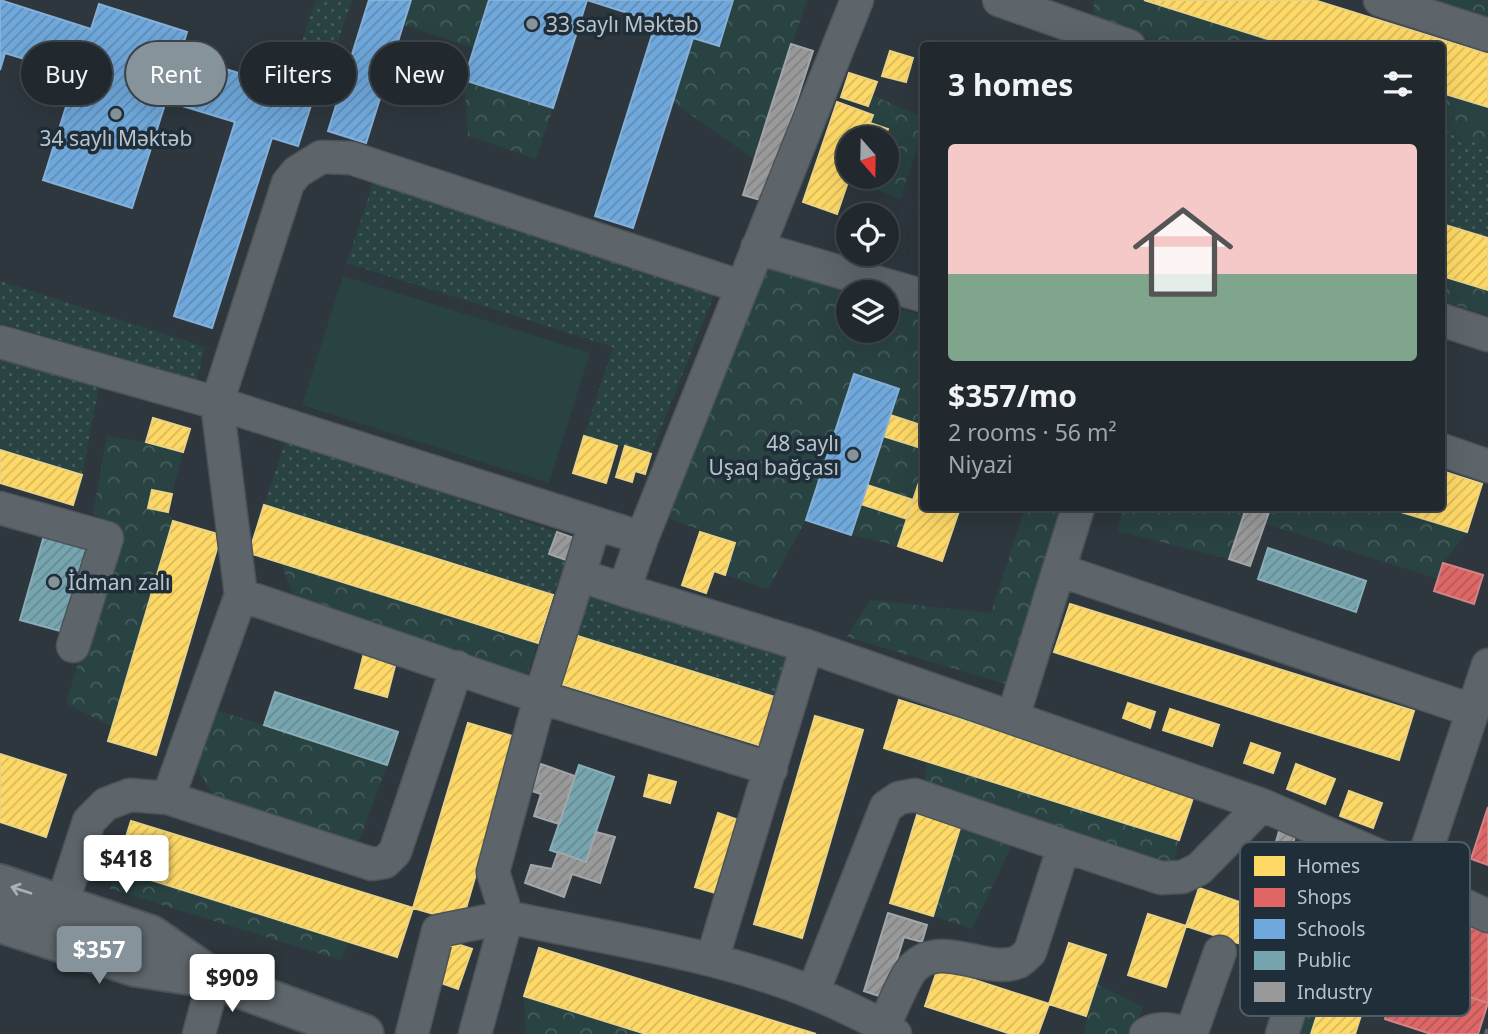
<!DOCTYPE html>
<meta charset="utf-8">
<style>
body{margin:0;font-family:"Noto Sans",sans-serif;background:#2e353a;color:#f1f3f6;height:100vh;display:flex;flex-direction:column;font-size:26px;white-space:nowrap}
*{box-sizing:border-box;margin:0}
p{font-size:23px;color:#a2a6aa}
.icon{flex:none;width:38px;height:38px;fill:none;stroke:currentColor;stroke-width:2;stroke-linecap:round;stroke-linejoin:round}
.map{position:relative;flex:1;overflow:hidden}
.drawer{position:absolute;left:920px;top:42px;width:525px;height:469px;display:flex;flex-direction:column;background:#22292e;border-radius:7px;box-shadow:0 7px 28px #0002,0 0 0 2px #3f454a}
.drawer>*{flex:none}
.hud{position:absolute;left:21px;top:42px;width:665px;height:63px;display:flex;gap:14px}
.needle{width:46px;rotate:160deg}
.tools{position:absolute;left:836px;top:126px;display:grid;gap:14px}
.tools a{display:grid;place-items:center;width:63px;height:63px;border-radius:50%;background:#22292e;box-shadow:0 7px 28px #0002,0 0 0 2px #3f454a;font-size:35px}
.price{position:absolute;translate:-50% -60px;padding:0 16px;border-radius:7px;background:#fff;color:#222;font-size:23px;line-height:46px;filter:drop-shadow(0 2px 4px #0008)}
.price::after{content:'';position:absolute;left:50%;top:42px;width:21px;height:16px;margin-left:-10px;background:inherit;clip-path:polygon(0 0,100% 0,50% 100%)}
.price.current{background:#87939b;color:#fff}
ul{padding:0;list-style:none}
li{display:grid;align-content:center;gap:14px;height:371px;padding:0 28px}
li+li{border-top:2px solid #3f454a}
li span{display:grid;place-items:center;height:217px;border-radius:7px;color:#555}
li>.icon{margin-inline-start:auto}
span .icon{width:126px;height:126px;fill:#fffc;stroke-width:1}
li b{font-size:30px}
h2{display:flex;justify-content:space-between;align-items:center;height:84px;padding:0 28px;font-size:30px}
.tag{padding:0 24px;border-radius:32px;background:#22292e;box-shadow:0 7px 28px #0002,0 0 0 2px #3f454a;font-size:24px;line-height:63px}
.tag.current{background:#87939b;color:#fff}
.map>svg:first-child{display:block}
.grass{fill:url(#grass-dots)}
.forest{fill:url(#forest-crowns)}
.pitch{fill:#294342}
.homes{fill:url(#homes-hatch);stroke:#ead385;stroke-width:2}
.shops{fill:url(#shops-hatch);stroke:#d48285;stroke-width:2}
.schools{fill:url(#schools-hatch);stroke:#85b0d8;stroke-width:2}
.public{fill:url(#public-hatch);stroke:#8aaeb8;stroke-width:2}
.industry{fill:url(#industry-hatch);stroke:#a2a6a9;stroke-width:2}
.lines{fill:none;stroke-linecap:round;stroke-linejoin:round}
.minor-casing{stroke:#4c5357;stroke-width:35}
.major-casing{stroke:#4b545a;stroke-width:42}
.path{stroke:#60696d;stroke-width:4.5;stroke-dasharray:5 5;stroke-linecap:butt}
.minor{stroke:#5d656b;stroke-width:32}
.major{stroke:#5f676c;stroke-width:38}
.oneway{stroke:#a6b1ba}
.poi-dot{fill:#87939b;stroke:#1f2e39;stroke-width:2.5}
.labels{text-anchor:middle;dominant-baseline:central;stroke-width:7;stroke-linejoin:round;paint-order:stroke}
.poi-label{font-size:21px;fill:#b8c4cd;stroke:#1f2e39;text-anchor:start}
.key{fill:#1f2e39;stroke:#4d5b65;stroke-width:2}
.key-label{font-size:19px;fill:#b8c4cd}
</style>
<div class="map">
<svg width="1488" height="1034" viewBox="0 0 1488 1034">
<defs>
<pattern id="grass-dots" width="8" height="8" patternUnits="userSpaceOnUse" patternTransform="scale(1.75)"><rect width="8" height="8" fill="#294342"/><path d="M2 2h.1M6 6h.1" fill="none" stroke="#465c5c" stroke-width="1.8" stroke-linecap="round"/></pattern>
<pattern id="forest-crowns" width="20" height="18" patternUnits="userSpaceOnUse" patternTransform="scale(1.75)"><rect width="20" height="18" fill="#294342"/><path d="M2 6a3 3 0 1 1 6 0M12 15a3 3 0 1 1 6 0" fill="none" stroke="#465c5c"/></pattern>
<pattern id="homes-hatch" width="6" height="6" patternUnits="userSpaceOnUse" patternTransform="scale(1.75)"><rect width="6" height="6" fill="#ffd966"/><path d="M-1 1l2-2M0 6l6-6M5 7l2-2" fill="none" stroke="#d7b95e"/></pattern>
<pattern id="shops-hatch" width="6" height="6" patternUnits="userSpaceOnUse" patternTransform="scale(1.75)"><rect width="6" height="6" fill="#e06666"/><path d="M-1 1l2-2M0 6l6-6M5 7l2-2" fill="none" stroke="#ad595a"/></pattern>
<pattern id="schools-hatch" width="6" height="6" patternUnits="userSpaceOnUse" patternTransform="scale(1.75)"><rect width="6" height="6" fill="#6fa8dc"/><path d="M-1 1l2-2M0 6l6-6M5 7l2-2" fill="none" stroke="#618db4"/></pattern>
<pattern id="public-hatch" width="6" height="6" patternUnits="userSpaceOnUse" patternTransform="scale(1.75)"><rect width="6" height="6" fill="#76a5af"/><path d="M-1 1l2-2M0 6l6-6M5 7l2-2" fill="none" stroke="#668a93"/></pattern>
<pattern id="industry-hatch" width="6" height="6" patternUnits="userSpaceOnUse" patternTransform="scale(1.75)"><rect width="6" height="6" fill="#999"/><path d="M-1 1l2-2M0 6l6-6M5 7l2-2" fill="none" stroke="#808282"/></pattern>
</defs>
<rect width="100%" height="100%" fill="#2d373d"/>
<path class="grass" d="M316,0h36l-25,75 -33,-12z
M1442,131l46,15v92l-46,-14z
M376,174l339,118 -64,162 -67,-18 29,-89 -266,-84z
M0,281l205,66 -8,33 -197,-57z
M0,360l99,27 -17,88 -82,-25z
M286,440l271,92 -8,21 17,7 -13,35 -289,-90z
M585,588l205,68 -12,42 -207,-64z"/>
<path class="forest" d="M411,0h78l-15,48 -71,-23z
M733,0h74l-53,159 -81,-57 20,-64 26,7z
M1094,0h50l146,45h-122l-75,-23z
M1408,0h80v22z
M464,80l89,28 -17,51 -68,-23z
M1442,93l46,14v39l-46,-15z
M872,95l52,23v10l-24,71 -32,-13 3,-9h16v-39h-3l4,-9 -18,-6 3,-8 -5,-9z
M761,265l88,28v38h38v-26l37,11v110l-34,-11 8,-26 -44,-15 -48,146 -38,69 -43,-14 10,-32 -72,-27z
M1442,276l46,14v25l-46,-14z
M107,436l39,6 37,10 -11,42 -19,-4 -4,18 19,4 5,9 -61,206 -46,-24 54,-176 -27,-13z
M883,436l41,13v18l-11,33 -46,-15z
M861,504l46,15 -9,27 -47,-11z
M1025,508h37l-56,176 -159,-47 23,-37 121,13z
M1123,508h123l-17,51 -112,-28z
M1256,508h132l79,24 -24,31 -5,16 -173,-55 4,-12z
M281,563l257,80 -12,35 -230,-76z
M201,705l186,60 -34,93 -129,-42 -38,-69z
M927,762l252,78 -5,23 -89,-22 -161,-55z
M964,815l52,22 -44,92 -39,-13z
M116,869l233,73 -8,18 -231,-71z
M1308,965l22,9 -19,60h-25z
M1097,984l46,23 -10,27h-50z
M524,996l122,38h-120z"/>
<path class="pitch" d="M343,276l247,77 -41,130 -247,-78z"/>
<path class="homes" d="M1144,0h170l174,54v53l-46,-14v-47h-152z
M890,51l23,7 -7,24 -24,-6z
M849,73l28,9 -9,24 -27,-9z
M837,102l36,13 -3,8 18,6 -4,9h-35v39h22l-3,9 -19,-7 -12,35 -34,-12z
M1442,224l46,14v52l-46,-14z
M890,415l34,11v23l-41,-13z
M153,418l37,11 -7,23 -37,-10z
M584,436l33,10 -11,37 -33,-10z
M625,446l26,8 -6,20 -10,-3 -3,11 -16,-5z
M0,450l82,25 -9,30 -73,-22z
M924,467v41h36l-18,53 -44,-15z
M1442,471l40,13 -15,48 -79,-24h54z
M867,485l46,15 -6,19 -46,-15z
M152,490l20,4 -4,18 -20,-4z
M264,505l289,90 -15,48 -289,-90z
M173,521l48,14 -65,220 -48,-14z
M700,532l35,11 -10,32 -11,-4 -8,22 -24,-8z
M1070,604l344,107 -15,49 -345,-108z
M571,634l207,64 -16,48 -207,-64z
M364,653l32,9 -9,35 -32,-9z
M899,700l296,92 -16,48 -295,-92z
M1128,703l27,9 -5,16 -27,-10z
M1170,709l49,16 -7,21 -49,-16z
M815,716l48,14 -61,208 -48,-14z
M468,723l48,14 -54,185 -49,-14z
M1251,743l29,10 -7,20 -29,-10z
M0,754l66,21 -20,62 -46,-15z
M1296,764l39,15 -10,25 -38,-15z
M649,775l27,7 -6,21 -26,-7z
M1349,791l33,12 -9,25 -33,-12z
M921,802l43,13 -31,101 -43,-13z
M718,813l23,8 -22,73 -24,-7z
M131,821l282,87 -16,49 -281,-88z
M1199,888l61,21 -13,37 -61,-20z
M1148,914l38,12 -20,61 -38,-12z
M451,942l21,7 -14,40 -20,-7z
M1069,943l37,12 -20,61 -37,-12z
M539,948l277,86h-170l-122,-38z
M938,968l111,36 -11,30h-27l-86,-28z
M1330,974l40,13 -15,47h-44z"/>
<path class="shops" d="M1443,563l40,12 -9,29 -40,-13z
M1488,807v58l-17,-6z
M1379,897l109,36v70l-130,-43z
M1400,974l88,29 -10,31h-47l-46,-15z"/>
<path class="schools" d="M0,0l91,29 8,-25 88,28 -7,23 134,41 -16,50 -26,-8 -60,190 -38,-12 61,-194 -69,-21 -34,107 -89,-28 33,-105 -71,-22 -5,17z
M369,0h42l-45,143 -38,-12z
M489,0h244l-14,46 -26,-8 -60,190 -38,-12 61,-194 -69,-22 -34,108 -89,-28z
M854,374l45,15 -48,146 -45,-15z"/>
<path class="public" d="M45,532l43,12 -24,88 -44,-12z
M1268,548l98,33 -10,31 -98,-33z
M275,692l123,40 -11,33 -123,-40z
M579,765l35,12 -28,85 -36,-12z"/>
<path class="industry" d="M791,44l22,7 -49,150 -21,-6z
M1246,508h10l13,4 -19,54 -21,-7z
M557,532l17,6 -8,22 -17,-6z
M541,764l34,12 -16,48 -25,-8 7,-22 -9,-3z
M1282,821l16,5 -7,24 -16,-5z
M1305,830l19,6 -7,22 55,18 -16,48 -74,-25z
M596,832l19,5 -15,46 -28,-9 -8,23 -39,-14 6,-18 21,4 6,-17 28,10z
M888,913l39,12 -5,17 -18,-5 -19,61 -21,-7z"/>
<g class="lines">
<defs>
<path id="minor" d="M857,0l-215,538 -18,52 183,56 455,159 157,68 69,-208
M999,0l130,46
M1380,0l108,35
M757,248l167,48
M1442,320l46,15
M0,342l217,61 425,135
M1442,450l46,16
M0,508l107,30 -34,108
M1059,570l412,140
M579,575l16,-52
M241,595l-24,-192 71,-220 9,-11 24,-15 30,1 391,129
M1013,717l65,-209
M168,798l204,66 13,-2 10,-10 62,-185
M1419,873l29,25 40,18
M62,904l27,-83 17,-17 24,-9 38,3 73,-203 299,102 39,-122 45,15
M712,960l95,-314
M813,992l73,-185 13,-9 16,-3 149,51
M884,1026c7,-15 20,-48 29,-58 28,-30 73,7 105,-6 4,-2 8,-7 12,-10l34,-106 97,32 21,-1 17,-8 63,-64
M199,1034l15,-55
M412,1034l26,-103 69,-14 -14,-45 47,-175 231,72
M475,1034l32,-117c112,24 231,39 336,89 18,9 36,16 52,28
M1146,1034c14,-9 30,-3 45,0
M1191,1034l29,-82
M1282,1034l21,-65"/>
<path id="major" d="M0,884l151,51 56,39
M0,923l136,44 78,12 150,55"/>
</defs>
<use href="#minor" class="minor-casing"/>
<use href="#major" class="major-casing"/>
<path class="path" d="M1486,1034l2,-5"/>
<use href="#minor" class="minor"/>
<use href="#major" class="major"/>
</g>
<defs><path id="oneway-shaft" d="M-6 0H5M1.5-3L5.5 0L1.5 3" fill="none" stroke-width="1.6" stroke-linecap="round" stroke-linejoin="round" transform="scale(1.75)"/></defs>
<use class="oneway" href="#oneway-shaft" transform="translate(21 890) rotate(-162)"/>
<g class="poi-dot">
<circle cx="532" cy="24" r="7"/>
<circle cx="116" cy="114" r="7"/>
<circle cx="853" cy="455" r="7"/>
<circle cx="54" cy="582" r="7"/>
</g>
<g class="labels">
<g class="poi-label">
<text x="546" y="24">33 saylı Məktəb</text>
<text x="116" y="138" text-anchor="middle">34 saylı Məktəb</text>
<text x="839" y="443" text-anchor="end">48 saylı<tspan x="839" dy="24">Uşaq bağçası</tspan></text>
<text x="68" y="582">İdman zalı</text>
</g>
</g>
<rect x="1240" y="842" width="230" height="174" rx="10" class="key"/>
<rect x="1254" y="856" width="31" height="20" fill="#ffd966"/>
<rect x="1254" y="888" width="31" height="19" fill="#e06666"/>
<rect x="1254" y="919" width="31" height="20" fill="#6fa8dc"/>
<rect x="1254" y="951" width="31" height="19" fill="#76a5af"/>
<rect x="1254" y="982" width="31" height="20" fill="#999"/>
<g class="key-label">
<text x="1297" y="873">Homes</text>
<text x="1297" y="904">Shops</text>
<text x="1297" y="936">Schools</text>
<text x="1297" y="967">Public</text>
<text x="1297" y="999">Industry</text>
</g>
</svg>
<div class="tools">
<a><svg class="needle" viewBox="-14 -14 28 28"><path d="M0-13l5 13h-10z" fill="#e53935"/><path d="M0 13l5-13h-10z" fill="#a2a6aa"/></svg></a>
<a><svg class="icon" aria-label="locate" viewBox="0 0 24 24"><circle cx="12" cy="12" r="6"/><path d="M12 2v4M12 18v4M2 12h4M18 12h4"/></svg></a>
<a><svg class="icon" aria-label="layers" viewBox="0 0 24 24"><path d="M12 4l9 5-9 5-9-5zM3 14l9 5 9-5"/></svg></a>
</div>
<b class="price" style="left:126px;top:895px">$418</b>
<b class="price current" style="left:99px;top:986px">$357</b>
<b class="price" style="left:232px;top:1014px">$909</b>
<div class="hud">
<a class="tag">Buy</a>
<a class="tag current">Rent</a>
<a class="tag">Filters</a>
<a class="tag">New</a>
</div>
<section class="drawer">
<h2>3 homes<svg class="icon" aria-label="filters" viewBox="0 0 24 24"><path d="M4 7h16M4 17h16"/><circle cx="9" cy="7" r="2"/><circle cx="15" cy="17" r="2"/></svg></h2>
<ul>
<li><span style="background:linear-gradient(#f6c9c9 60%,#7fa58c 0)"><svg class="icon" aria-label="home" viewBox="0 0 24 24"><path d="M3 11l9-7 9 7M6 9v11h12V9"/></svg></span><div><b>$357/mo</b><p>2 rooms · 56 m²</p><p>Niyazi</p></div></li>
</ul>
</section>
</div>
